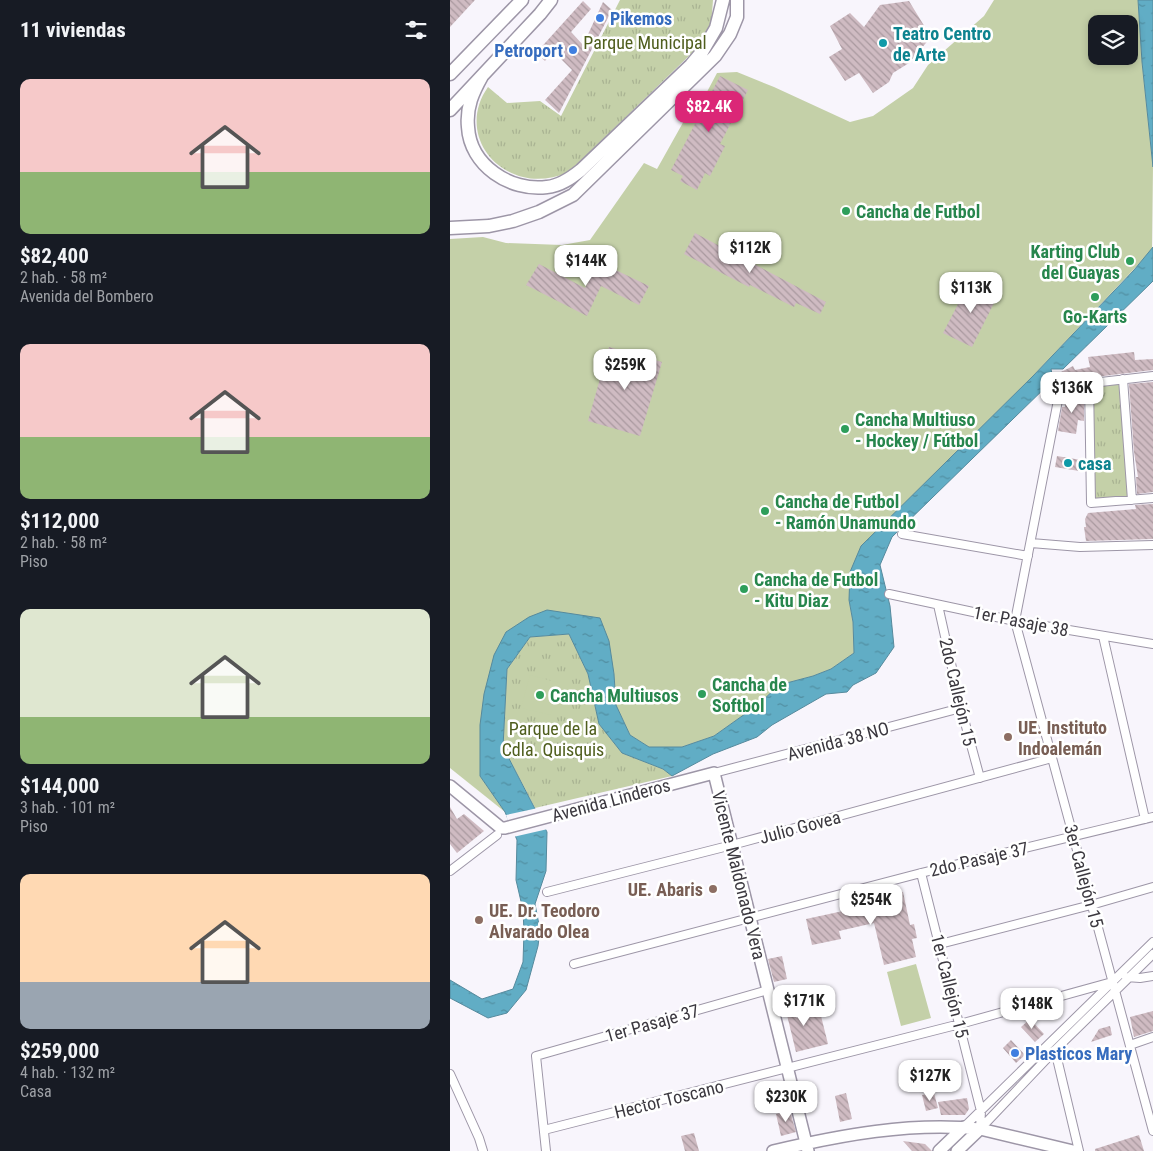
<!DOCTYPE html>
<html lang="es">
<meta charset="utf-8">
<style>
body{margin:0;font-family:"Roboto Condensed",sans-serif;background:#20242c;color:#f1f3f6;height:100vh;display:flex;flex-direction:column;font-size:19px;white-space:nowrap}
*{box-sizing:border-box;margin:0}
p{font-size:16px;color:#9ea1a6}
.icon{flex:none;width:28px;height:28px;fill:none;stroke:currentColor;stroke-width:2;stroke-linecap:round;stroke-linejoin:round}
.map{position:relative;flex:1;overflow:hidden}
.side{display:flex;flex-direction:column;background:#171b24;width:450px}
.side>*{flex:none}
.buttons{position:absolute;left:638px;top:15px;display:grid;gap:10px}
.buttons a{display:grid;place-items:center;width:50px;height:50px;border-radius:10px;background:#171b24;box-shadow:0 2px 8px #0003;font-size:25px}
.price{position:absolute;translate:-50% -42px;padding:0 11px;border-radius:10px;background:#fff;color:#222;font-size:16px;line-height:32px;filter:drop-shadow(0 1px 2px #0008)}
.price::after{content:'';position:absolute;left:50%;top:30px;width:15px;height:11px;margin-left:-8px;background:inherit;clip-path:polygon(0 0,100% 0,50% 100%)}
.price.selected{background:#db2777;color:#fff}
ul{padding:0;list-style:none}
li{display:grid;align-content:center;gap:10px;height:265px;padding:0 20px}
li span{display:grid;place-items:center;height:155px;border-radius:10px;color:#555}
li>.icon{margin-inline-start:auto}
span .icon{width:90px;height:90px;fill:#fffc;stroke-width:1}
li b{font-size:21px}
h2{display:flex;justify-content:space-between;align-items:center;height:60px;padding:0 20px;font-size:21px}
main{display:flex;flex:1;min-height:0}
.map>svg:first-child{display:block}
.park{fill:url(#park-tufts)}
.pitch{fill:#c4d0a8;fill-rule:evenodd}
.water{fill:url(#water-ripples);stroke:#568a9d}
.pier{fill:#f8f5fc}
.building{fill:url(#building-back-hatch)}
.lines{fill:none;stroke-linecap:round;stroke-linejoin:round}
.street-casing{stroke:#9d96a7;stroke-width:10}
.secondary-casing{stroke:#9d96a7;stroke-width:14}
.primary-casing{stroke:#9d96a7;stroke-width:15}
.street{stroke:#fff;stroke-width:8}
.secondary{stroke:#fff;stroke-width:11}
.primary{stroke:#fff;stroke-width:12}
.shop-dot{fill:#3f7fe0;stroke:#fff;stroke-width:2}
.culture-dot{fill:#0f9aa8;stroke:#fff;stroke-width:2}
.leisure-dot{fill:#2e9e5b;stroke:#fff;stroke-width:2}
.education-dot{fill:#8d6e63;stroke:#fff;stroke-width:2}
.labels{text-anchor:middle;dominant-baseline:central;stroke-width:5;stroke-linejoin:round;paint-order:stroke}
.shop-label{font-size:18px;font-weight:bold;fill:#366cbe;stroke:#fff;text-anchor:start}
.culture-label{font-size:18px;font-weight:bold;fill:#0d838f;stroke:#fff;text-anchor:start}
.park-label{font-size:18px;fill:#4f5e1d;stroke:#fff}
.leisure-label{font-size:18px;font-weight:bold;fill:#27864d;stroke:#fff;text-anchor:start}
.street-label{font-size:18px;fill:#3b383f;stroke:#fff}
.education-label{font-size:18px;font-weight:bold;fill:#785e54;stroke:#fff;text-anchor:start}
</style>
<main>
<section class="side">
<h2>11 viviendas<svg class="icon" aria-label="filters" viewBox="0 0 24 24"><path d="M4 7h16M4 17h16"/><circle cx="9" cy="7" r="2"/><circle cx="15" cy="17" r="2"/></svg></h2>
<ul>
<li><span style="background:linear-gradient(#f6c9c9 60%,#8fb573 0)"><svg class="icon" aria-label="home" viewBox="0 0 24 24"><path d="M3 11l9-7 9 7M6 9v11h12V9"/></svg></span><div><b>$82,400</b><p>2 hab. · 58 m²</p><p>Avenida del Bombero</p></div></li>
<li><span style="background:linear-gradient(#f6c9c9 60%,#8fb573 0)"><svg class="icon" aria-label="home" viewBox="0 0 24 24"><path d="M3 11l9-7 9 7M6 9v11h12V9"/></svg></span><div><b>$112,000</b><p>2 hab. · 58 m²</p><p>Piso</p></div></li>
<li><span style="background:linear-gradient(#dfe7d0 70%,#8fb573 0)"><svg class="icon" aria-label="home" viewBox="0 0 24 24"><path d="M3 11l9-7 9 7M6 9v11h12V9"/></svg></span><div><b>$144,000</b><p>3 hab. · 101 m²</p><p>Piso</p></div></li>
<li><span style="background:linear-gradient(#ffd9b3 70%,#9aa5b1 0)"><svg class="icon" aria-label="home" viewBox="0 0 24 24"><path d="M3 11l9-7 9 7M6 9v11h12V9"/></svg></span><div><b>$259,000</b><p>4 hab. · 132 m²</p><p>Casa</p></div></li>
</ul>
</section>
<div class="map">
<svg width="703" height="1151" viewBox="0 0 703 1151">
<defs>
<pattern id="park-tufts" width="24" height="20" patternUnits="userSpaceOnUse" patternTransform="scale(1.25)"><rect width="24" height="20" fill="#c4d0a8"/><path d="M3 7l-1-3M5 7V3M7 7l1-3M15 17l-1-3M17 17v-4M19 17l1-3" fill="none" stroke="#a9b392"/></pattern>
<pattern id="water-ripples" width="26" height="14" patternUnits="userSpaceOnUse" patternTransform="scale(1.25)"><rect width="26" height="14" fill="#61adc5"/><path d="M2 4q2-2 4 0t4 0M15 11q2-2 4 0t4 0" fill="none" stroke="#518ea1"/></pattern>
<pattern id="building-back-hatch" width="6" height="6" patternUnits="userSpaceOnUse" patternTransform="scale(1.25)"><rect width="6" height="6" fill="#cfbbc2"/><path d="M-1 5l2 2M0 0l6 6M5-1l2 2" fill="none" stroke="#a9999f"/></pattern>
</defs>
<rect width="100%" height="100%" fill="#f8f5fc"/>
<path class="park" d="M170,0h93l-2,26 -18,26 -125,121c-15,5 -30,8 -45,4 -42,-11 -60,-55 -35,-90l19,16 33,-2 21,15z
M673,379l9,121 -41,3 -2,-120z
M119,634l19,40 11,50 23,29 41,16 9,7 -137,32 -32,-61 4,-78 23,-32z"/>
<path class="pitch" d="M544,0h144l4,62 11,105 -1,83 -119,126 -149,148 -35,76 4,22 1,31 -23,16 -18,7 -34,9 -20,19 -45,32 -32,11h-33l-19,-12 -14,-30 -2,-31 -14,-55 -94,13 -26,144 25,36 -55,-44v-529l33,-2 23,6 56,2 28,-5 54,-77 13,6 28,-50 6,3 26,-49 20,-1 37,15 76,35 23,-6 40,-28 15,-23 56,-49zM646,24h33v32h-33z
M80,675l30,8 -9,32 -30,-7z
M466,964l15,54 -30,8 -14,-54z"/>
<path class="water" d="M688,0h15v167l-11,-105z
M703,247v34l-90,88h-12l2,11 -161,157 -12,28 10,41 4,41 -18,26 -23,12 -6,7 -21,2 -54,31 -15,12 -44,17 -41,22 -9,-7 -41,-16 -23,-29 -11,-50 -19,-40 -39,3 -23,32 -4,78 44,85 -1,39 -11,33 5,26 -2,16 -12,44 -19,23 -19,5 -38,-20v-18l32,19 31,-10 10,-27 1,-30 -1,-22 -7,-30 1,-40 -12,-28 -25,-36v-51l4,-31 10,-39 12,-23 23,-15 18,-7 53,8 9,23 5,33 2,31 14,30 19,12h33l32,-11 45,-32 20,-19 34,-9 18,-7 23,-16 -1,-31 -4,-22 1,-28 11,-26 172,-170 101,-106z"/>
<path class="pier" d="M88,808l10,21 -35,8 -7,-22z"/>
<path class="building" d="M0,0h25l-25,27z
M133,1l8,8 -20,23 12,13 20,-43 9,8 -53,103 -14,-13 27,-30 -19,-19 -8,10 -9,-8z
M459,1l22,36 -22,26 -16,10 -4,9 -16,11 -14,-20 -14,8 -16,-24 13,-8 -12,-23 20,-13 14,14 16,-22z
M270,76l28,14 -28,54 5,2 -15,30 -5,-3 -8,17 -17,-9 3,-5 -12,-6z
M245,233l131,69 -6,12 -24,-11 -2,4 -44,-22 -1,2 -65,-33z
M149,262l50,24 -10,19 -38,-19 -14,30 -61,-31 13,-21 46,24z
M520,281l28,14 -26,52 -29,-14z
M159,347l53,15 -22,74 -52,-15z
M684,352l1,8 18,-1v11l-74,9v-2l-16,4 -4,-8 14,-7 2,4 15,-3 -2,-10z
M703,382v110l-16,2 -1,-17h2l-4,-25 -5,-68z
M617,394l17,2v25l-6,-1 -2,14 -18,-3 4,-24h3z
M607,456l24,4 -2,11 -24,-4z
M703,504v35l-67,2 -2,-14h2l-1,-8 3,-6 48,-4 -1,-4z
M0,807l7,12 7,-5 20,17 -27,22 -7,-9z
M453,892l7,33 4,-1 3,14 -5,1 4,18 -32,8 -10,-42 -35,8 2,8 -29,6 -6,-26 37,-8 -1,-5z
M332,956l5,23 -13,3 -6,-23z
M340,994l6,24 24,-6 8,32 -32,8 -9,-37 -5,1 -4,-19z
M703,1011v20l-19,6 -4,-20z
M580,1019l14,15 -9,8 -14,-15z
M660,1026l2,9 -21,7 8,-13z
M561,1040l14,15 -9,8 -13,-15z
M396,1093l6,26 -12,3 -5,-26z
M484,1093l4,15 -12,3 -4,-16z
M517,1098l2,11 -4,6h-24l-3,-13z
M340,1111l6,21 -15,4 -5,-22z
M244,1133l5,18h-14l-4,-15z
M689,1135l5,16h-49v-2z
M453,1141l22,3 7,7h-20z"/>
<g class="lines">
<defs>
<path id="street" d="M703,376l-87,10 -6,4 -45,231 138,510
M673,379l9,121
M639,383l2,120 62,-5
M452,534l126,22
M581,543l49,4 73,-2
M439,594l126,27 138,23
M488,605l23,103 19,70
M653,636l42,183
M264,773l247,-65
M0,871l47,-36
M471,873l60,238 -1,18
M97,892l185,-47 320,-87
M490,944l151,-39 62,-18
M124,964l347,-91 232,-56
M676,977l14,1 13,-2
M680,1045l23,-8
M605,1050l24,101
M0,1074l29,64 4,13
M514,1127l189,-185
M530,1129l75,-79 98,-96
M94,1130l416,-106 152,-42
M96,1151l-10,-95 232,-66"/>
<path id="secondary" d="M0,786l51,42h4l209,-55 94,378
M323,1151c68,-16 137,-29 207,-22l93,22
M489,1151l25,-24
M507,1151l23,-22"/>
<path id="primary" d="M0,74l72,-74
M32,76c-9,16 -16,31 -14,51 2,38 42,65 79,60 13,-1 24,-9 34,-17l110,-105 11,-13 14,-24 7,-28
M0,110l90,-96 11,-14
M0,228l39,-2 24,-5 26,-9 34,-17 142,-139 15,-22 7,-17v-17"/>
</defs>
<use href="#street" class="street-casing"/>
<use href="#secondary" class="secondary-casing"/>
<use href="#primary" class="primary-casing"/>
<use href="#street" class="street"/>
<use href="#secondary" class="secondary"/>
<use href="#primary" class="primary"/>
</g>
<g class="shop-dot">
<circle cx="150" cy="18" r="5"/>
<circle cx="123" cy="50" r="5"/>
<circle cx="565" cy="1053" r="5"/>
</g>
<g class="culture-dot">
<circle cx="433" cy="43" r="5"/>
<circle cx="618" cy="463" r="5"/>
</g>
<g class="leisure-dot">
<circle cx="396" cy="211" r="5"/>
<circle cx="680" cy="261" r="5"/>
<circle cx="645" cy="297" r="5"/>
<circle cx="395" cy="429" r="5"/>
<circle cx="315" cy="511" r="5"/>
<circle cx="294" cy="589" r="5"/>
<circle cx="252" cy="694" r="5"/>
<circle cx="90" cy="695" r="5"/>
</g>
<g class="education-dot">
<circle cx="558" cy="737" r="5"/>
<circle cx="263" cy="889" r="5"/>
<circle cx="29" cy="920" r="5"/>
</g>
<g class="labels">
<g class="shop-label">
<text x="160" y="18">Pikemos</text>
<text x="113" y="50" text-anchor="end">Petroport</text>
<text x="575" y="1053">Plasticos Mary</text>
</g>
<g class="culture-label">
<text x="443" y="33">Teatro Centro<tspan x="443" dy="21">de Arte</tspan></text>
<text x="628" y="463">casa</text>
</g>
<g class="park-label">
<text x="195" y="42">Parque Municipal</text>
<text x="103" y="728">Parque de la<tspan x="103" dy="21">Cdla. Quisquis</tspan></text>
</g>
<g class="leisure-label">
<text x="406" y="211">Cancha de Futbol</text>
<text x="670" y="251" text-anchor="end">Karting Club<tspan x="670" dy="21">del Guayas</tspan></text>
<text x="645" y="316" text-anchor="middle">Go-Karts</text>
<text x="405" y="419">Cancha Multiuso<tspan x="405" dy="21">- Hockey / Fútbol</tspan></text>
<text x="325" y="501">Cancha de Futbol<tspan x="325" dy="21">- Ramón Unamundo</tspan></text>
<text x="304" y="579">Cancha de Futbol<tspan x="304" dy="21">- Kitu Diaz</tspan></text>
<text x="262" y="684">Cancha de<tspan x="262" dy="21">Softbol</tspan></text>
<text x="100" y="695">Cancha Multiusos</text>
</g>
<g class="street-label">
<text transform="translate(571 621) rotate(11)">1er Pasaje 38</text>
<text transform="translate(508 692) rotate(77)">2do Callejón 15</text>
<text transform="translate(388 741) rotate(-15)">Avenida 38 NO</text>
<text transform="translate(161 800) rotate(-15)">Avenida Linderos</text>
<text transform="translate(350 827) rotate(-15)">Julio Govea</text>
<text transform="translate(529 859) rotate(-13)">2do Pasaje 37</text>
<text transform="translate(289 875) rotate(76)">Vicente Maldonado Vera</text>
<text transform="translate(634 876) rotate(75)">3er Callejón 15</text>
<text transform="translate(500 986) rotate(76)">1er Callejón 15</text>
<text transform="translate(202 1023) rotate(-16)">1er Pasaje 37</text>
<text transform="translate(219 1099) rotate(-14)">Hector Toscano</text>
</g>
<g class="education-label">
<text x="568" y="727">UE. Instituto<tspan x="568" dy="21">Indoalemán</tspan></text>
<text x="253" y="889" text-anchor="end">UE. Abaris</text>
<text x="39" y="910">UE. Dr. Teodoro<tspan x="39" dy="21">Alvarado Olea</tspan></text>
</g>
</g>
</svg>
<div class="buttons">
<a><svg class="icon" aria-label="layers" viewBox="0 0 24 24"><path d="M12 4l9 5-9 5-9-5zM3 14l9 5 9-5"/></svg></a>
</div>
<b class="price selected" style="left:259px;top:133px">$82.4K</b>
<b class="price" style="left:300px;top:274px">$112K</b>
<b class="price" style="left:136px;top:287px">$144K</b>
<b class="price" style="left:521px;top:314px">$113K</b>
<b class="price" style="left:175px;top:391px">$259K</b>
<b class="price" style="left:622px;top:414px">$136K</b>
<b class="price" style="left:421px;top:926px">$254K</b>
<b class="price" style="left:354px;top:1027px">$171K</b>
<b class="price" style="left:582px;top:1030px">$148K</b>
<b class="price" style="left:480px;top:1102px">$127K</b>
<b class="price" style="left:336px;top:1123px">$230K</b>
</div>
</main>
